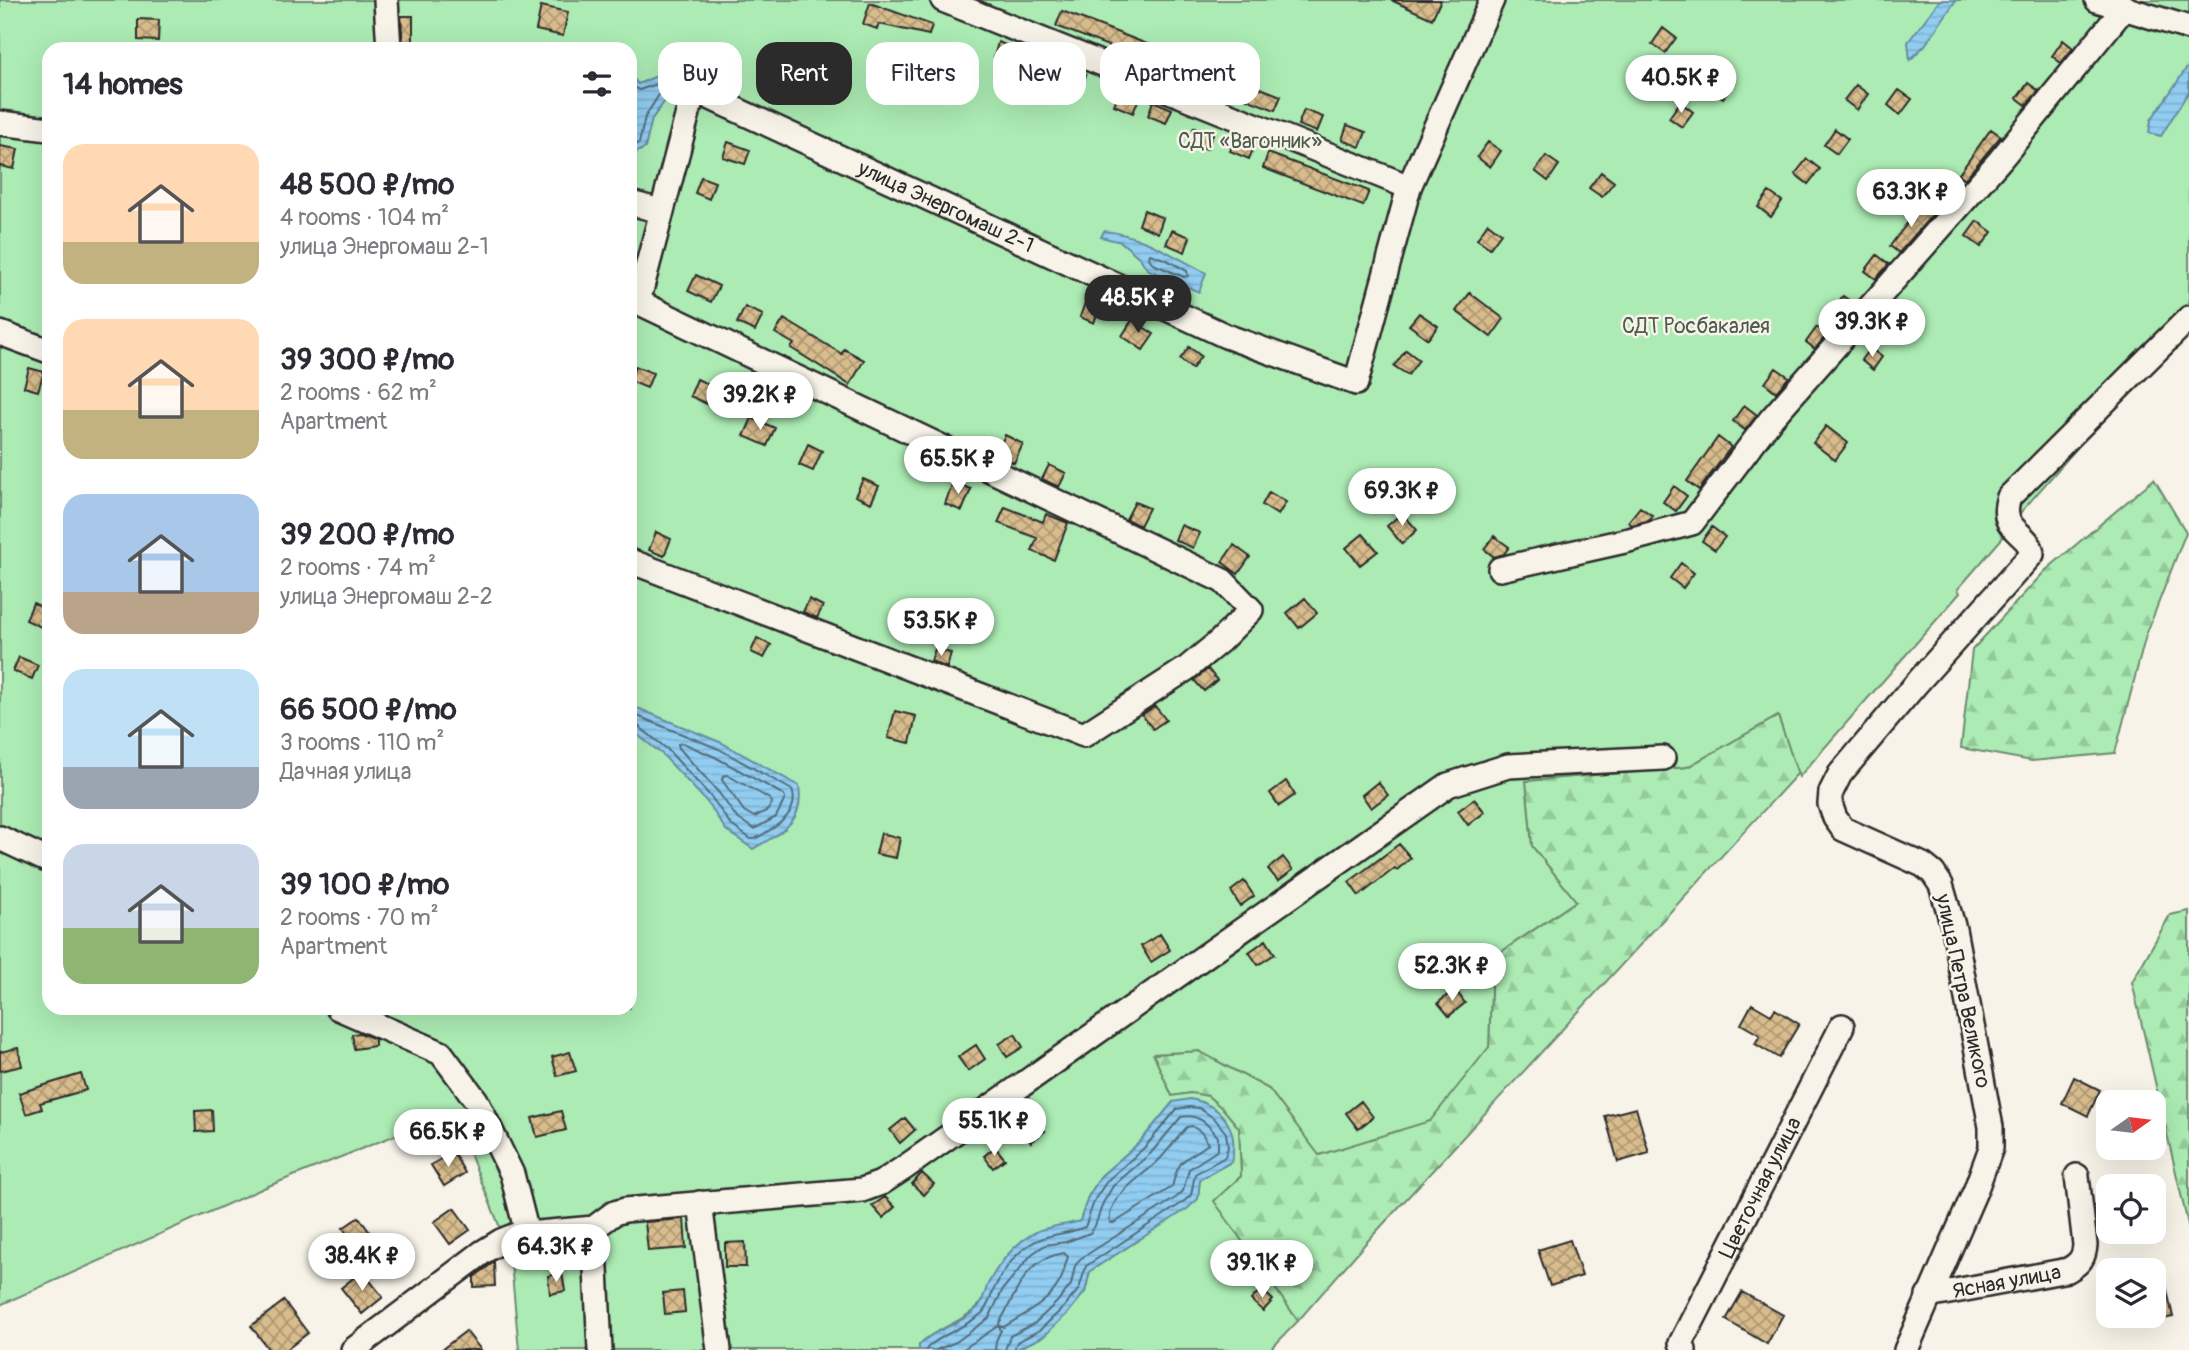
<!DOCTYPE html>
<meta charset="utf-8">
<style>
body{margin:0;font-family:Pangolin,sans-serif;background:#f7f7f7;color:#2b2b33;height:100vh;display:flex;flex-direction:column;font-size:26px;white-space:nowrap}
*{box-sizing:border-box;margin:0}
p{font-size:23px;color:#7c7c81}
.icon{flex:none;width:38px;height:38px;fill:none;stroke:currentColor;stroke-width:2;stroke-linecap:round;stroke-linejoin:round}
.map{position:relative;flex:1;overflow:hidden}
.side{position:absolute;left:42px;top:42px;width:595px;height:973px;display:flex;flex-direction:column;background:#fff;border-radius:21px;box-shadow:0 7px 28px #0002}
.side>*{flex:none}
.banner{position:absolute;left:658px;top:42px;width:665px;height:63px;display:flex;gap:14px}
.needle{width:46px;rotate:76deg}
.controls{position:absolute;left:2096px;top:1090px;display:grid;gap:14px}
.controls a{display:grid;place-items:center;width:70px;height:70px;border-radius:14px;background:#fff;box-shadow:0 7px 28px #0002;font-size:35px}
.price{position:absolute;translate:-50% -60px;padding:0 16px;border-radius:24px;background:#fff;color:#222;font-size:23px;line-height:46px;filter:drop-shadow(0 2px 4px #0008)}
.price::after{content:'';position:absolute;left:50%;top:42px;width:21px;height:16px;margin-left:-10px;background:inherit;clip-path:polygon(0 0,100% 0,50% 100%)}
.price.current{background:#2b2b2b;color:#fff}
ul{padding:0;list-style:none}
li{display:flex;align-items:center;gap:21px;height:175px;padding:0 21px}
li span{display:grid;place-items:center;flex:none;width:196px;height:140px;border-radius:21px;color:#555}
li>.icon{margin-inline-start:auto}
span .icon{width:84px;height:84px;fill:#fffc;stroke-width:1}
li b{font-size:30px}
h2{display:flex;justify-content:space-between;align-items:center;height:84px;padding:0 21px;font-size:30px}
.chip{padding:0 24px;border-radius:21px;background:#fff;box-shadow:0 7px 28px #0002;font-size:24px;line-height:63px}
.chip.current{background:#2b2b2b;color:#fff}
.map>svg:first-child{display:block}
.forest{fill:url(#forest-firs);stroke:#6c8b6f;stroke-width:2}
.garden{fill:#acebb3;stroke:#6c8b6f;stroke-width:2;fill-rule:evenodd}
.water{fill:url(#water-rules);stroke:#688ca2;stroke-width:2}
.lines{fill:none;stroke-linecap:round;stroke-linejoin:round}
.shore{stroke:#546c7a;stroke-width:2}
.building{fill:url(#building-cross-hatch);stroke:#2b2b2b;stroke-width:2}
.minor-casing{stroke:#2b2b2b;stroke-width:28}
.minor{stroke:#f7f3e8;stroke-width:23}
.labels{text-anchor:middle;dominant-baseline:central;stroke-width:5;stroke-linejoin:round;paint-order:stroke}
.park-label{font-size:21px;fill:#4b5b4d;stroke:#f7f3e8}
.street-label{font-size:21px;fill:#2b2b2b;stroke:#f7f3e8}
</style>
<div class="map">
<svg width="2189" height="1350" viewBox="0 0 2189 1350">
<defs>
<pattern id="forest-firs" width="22" height="20" patternUnits="userSpaceOnUse" patternTransform="scale(1.75)"><rect width="22" height="20" fill="#acebb3"/><path d="M5 1l3.5 6h-7zM16 11l3.5 6h-7z" fill="#94ca9a"/></pattern>
<pattern id="water-rules" width="6" height="5" patternUnits="userSpaceOnUse" patternTransform="scale(1.75)"><rect width="6" height="5" fill="#91cdf1"/><path d="M0 2.5h6" fill="none" stroke="#7db0cf"/></pattern>
<pattern id="building-cross-hatch" width="8" height="8" patternUnits="userSpaceOnUse" patternTransform="scale(1.75)"><rect width="8" height="8" fill="#d8bc8d"/><path d="M0 0l8 8M0 8l8-8" fill="none" stroke="#af9973"/></pattern>
</defs>
<rect width="100%" height="100%" fill="#f7f3e8"/>
<filter id="ink" filterUnits="userSpaceOnUse"><feTurbulence type="fractalNoise" baseFrequency=".0143" numOctaves="2"/><feDisplacementMap in="SourceGraphic" scale="14" xChannelSelector="R" yChannelSelector="G"/><feConvolveMatrix kernelMatrix="1 2 1 2 8 2 1 2 1" color-interpolation-filters="sRGB"/></filter>
<g filter="url(#ink)">
<path class="forest" d="M2154,479l32,53 -40,103 -31,118 -83,8 -71,-13 11,-98 74,-80z
M1778,716l20,57 -434,472 -66,76 -85,-120 28,-25 -2,-48 -48,-35 -19,3 -19,-42 46,-3 70,38 51,66 169,-108 3,-89 84,-57 -44,-55 -6,-65 161,-14z
M2189,911v318l-57,-247 38,-67z"/>
<path class="garden" d="M0,0h2189v320l-182,208 -2,7 -47,54 2,4 -161,184 -21,-61 -91,51 -161,14 6,65 44,55 -84,57 -3,89 -59,74 -111,34 -50,-66 -70,-38 -46,3 19,42 19,-3 17,3 16,14 15,18 2,48 -27,25 84,120 -28,29h-255l29,-14 41,-44 5,-21c36,-24 74,-45 108,-73l2,-19 31,-17 -58,-60 -33,40 -39,34 -13,21 -8,24c-17,5 -64,27 -76,40 -13,12 -16,35 -27,46 -16,17 -42,21 -58,38v5h-400l-9,-98 -57,-140 -187,75 -266,118zM49,49h581v959h-581z"/>
<path class="water" d="M1940,0h16l-31,45 -15,15 -2,-18z
M2189,65v26l-28,45 -12,-3 2,-13z
M630,75l8,9 21,-9 13,16 -20,28 -7,29 -12,6 -3,-10z
M1104,231c36,3 70,25 102,42l-7,19 -52,-23 -7,-11 -19,-16 -20,-5z
M630,705l92,38 77,43c6,37 -19,47 -46,63l-27,-19 -19,-28 -45,-48 -32,-25z
M1190,1099c33,6 50,31 41,63l-31,17 -2,20 -11,10 -97,62 -5,21 -17,21 -24,23 -29,14h-96v-5c16,-17 43,-20 59,-38 6,-7 7,-18 11,-25 11,-20 28,-41 49,-51 12,-5 29,-6 42,-10l8,-24 13,-21 39,-34 33,-40z"/>
<g class="lines">
<path class="shore" d="M630,85l9,5 18,-6 5,6 -17,27 -6,26 -9,4
M1150,254l17,6 20,11 1,5 -4,1 -31,-13 -4,-6z
M630,713l89,36 73,41c9,24 -19,39 -37,49h-4l-20,-14 -19,-27 -45,-49 -30,-24 -7,-1
M683,743l32,14 69,38 1,4 -9,18 -22,12 -17,-11 -18,-25 -40,-45 -1,-4z
M727,775l43,24 2,4 -4,7 -14,7 -10,-6 -22,-31 1,-4z
M1192,1126l10,7 6,11c-23,18 -28,10 -36,43l-58,36h-4c-4,-26 32,-46 48,-62 11,-11 19,-23 29,-34z
M1064,1253l4,4c-3,7 -4,16 -7,22 -11,24 -37,35 -57,48h-4l-1,-4c19,-30 24,-64 65,-70z
M926,1350c4,-10 45,-25 57,-38 6,-7 8,-17 12,-25 7,-15 20,-33 34,-42 17,-12 37,-10 56,-18l10,-28 12,-18 38,-34 32,-38 12,-2 10,1 16,11 11,14 2,14 -3,10 -30,17 -4,21 -9,8 -96,63 -7,23 -16,19 -23,22 -23,12 -3,8
M936,1350l20,-8 33,-24 14,-29 29,-35 13,-9 21,-3 24,-9 5,-7 8,-23 10,-17 38,-33 30,-36c17,-4 27,7 37,20v13l-29,19 -6,22 -6,6 -97,62 -5,7 -4,19 -14,17 -22,21 -25,13 -5,14
M962,1350l36,-24 3,4 -5,11 -1,9"/>
</g>
<path class="building" d="M1391,0h50l-9,19z
M870,3l62,22 -3,10 -50,-11 -2,5 -14,-5z
M541,6l27,6 -5,24 -27,-6z
M1062,11l219,85 -6,14 -219,-84z
M401,16h12v33h-10z
M138,19l21,1 -1,21 -20,-1z
M1663,28l13,10 -11,15 -13,-9z
M2063,40l10,8 -12,15 -9,-7z
M998,42l50,20 -5,14 -19,-7 1,-3 -31,-9z
M1067,67l19,8 -6,15 -19,-8z
M1722,73l13,10 -12,15 -13,-9z
M2028,83l11,8 -13,14 -9,-7z
M1856,85l12,9 -11,16 -13,-10z
M1120,90l19,8 -6,15 -19,-8z
M1899,90l13,9 -12,16 -12,-10z
M1153,101l19,8 -6,14 -18,-7z
M1680,102l13,10 -11,15 -13,-9z
M1304,110l19,7 -6,15 -19,-7z
M1347,125l19,7 -6,15 -18,-7z
M1194,127l19,7 -6,15 -19,-7z
M1835,129l13,10 -11,15 -13,-9z
M1991,129l10,7 -36,43 -6,-5z
M1236,136l19,8 -6,15 -19,-8z
M728,142l22,8 -5,14 -22,-7z
M1488,142l13,9 -11,16 -13,-10z
M0,146l18,3 -4,20 -14,-3z
M1268,153l101,38 -6,15 -100,-38z
M1546,156l13,9 -11,16 -13,-10z
M1807,159l13,10 -12,15 -13,-10z
M1601,172l13,10 -12,15 -13,-9z
M701,177l14,5 -6,17 -14,-6z
M1769,192l13,9 -11,16 -13,-10z
M1921,205l12,9 -34,39 -9,-7z
M1144,210l19,8 -5,15 -19,-8z
M1977,221l15,11 -11,15 -15,-11z
M1488,223l13,10 -11,15 -13,-9z
M1172,230l18,7 -5,15 -19,-8z
M1877,255l12,9 -13,15 -11,-8z
M696,275l23,11 -8,16 -23,-11z
M1470,293l34,26 -13,18 -35,-26z
M1843,296l11,8 -13,15 -9,-8z
M1086,300l14,6 -6,17 -14,-6z
M1901,304l20,14 -11,15 -20,-15z
M745,307l18,8 -8,16 -18,-8z
M1419,313l19,13 -10,13 -19,-14z
M784,319l58,35 2,-5 20,11 -14,25 -59,-37 3,-4 -19,-11z
M1132,320l22,14 -11,16 -21,-14z
M1817,327l10,7 -12,15 -9,-7z
M1189,347l12,9 -9,13 -12,-10z
M1870,348l12,9 -9,13 -12,-10z
M1406,350l13,10 -11,15 -14,-9z
M635,366l18,7 -6,15 -17,-7z
M29,368l15,4 -6,19 -14,-4z
M1776,368l13,9 -13,15 -11,-9z
M697,379l21,10 -7,17 -21,-10z
M1744,405l13,10 -12,15 -12,-9z
M752,418l23,10 -8,18 -23,-10z
M1826,426l22,17 -13,17 -22,-17z
M1005,435l18,9 -9,19 -18,-9z
M1718,437l13,10 -32,43 -12,-9z
M808,444l14,7 -9,20 -14,-6z
M1049,465l17,8 -7,14 -17,-8z
M863,479l16,7 -8,17 -16,-7z
M953,482l18,7 -9,22 -17,-7z
M1674,486l13,10 -11,15 -13,-9z
M1269,492l17,10 -8,13 -16,-10z
M1135,502l14,6 -9,18 -14,-7z
M1005,507l38,15 3,-8 22,9 -14,37 -22,-9 5,-13 -39,-15z
M1640,507l13,9 -3,4 -18,5 -4,-3z
M1402,513l15,17 -15,14 -15,-18z
M1181,525l19,8 -7,15 -18,-8z
M1712,527l13,10 -10,13 -13,-9z
M656,532l15,7 -7,17 -15,-6z
M1363,534l15,17 -18,14 -14,-17z
M1494,536l15,11 -5,7 -10,3 -10,-8z
M1234,545l16,12 -12,17 -16,-12z
M1681,563l13,10 -11,15 -13,-10z
M1305,598l12,15 -18,15 -12,-15z
M809,599l14,7 -6,12 -14,-6z
M33,603l15,7 -7,17 -15,-7z
M757,638l14,7 -7,13 -13,-6z
M935,649l16,4 -4,15 -16,-7z
M19,657l19,8 -6,14 -19,-8z
M1208,669l9,11 -13,11 -10,-11z
M1155,706l11,14 -13,9 -11,-14z
M895,711l21,5 -6,27 -22,-5z
M1286,781l9,14 -16,11 -9,-13z
M1378,782l10,13 -17,13 -9,-13z
M1474,799l11,13 -17,13 -10,-14z
M881,833l19,5 -4,20 -20,-4z
M1399,844l12,14 -14,12 -2,-2 -36,28 -10,-14z
M1283,857l10,13 -15,11 -10,-12z
M1244,881l10,15 -14,10 -9,-15z
M1160,934l10,16 -19,12 -10,-16z
M1266,940l9,14 -17,11 -9,-13z
M1455,989l10,14 -16,13 -11,-13z
M1752,1004l19,11 4,-6 24,15 -20,34 -24,-14 5,-9 -19,-11z
M360,1033l15,6v7l-21,3 -2,-15z
M1015,1034l8,13 -16,10 -8,-13z
M976,1045l9,14 -17,12 -10,-14z
M18,1048l4,18 -22,5v-19z
M570,1052l6,19 -19,5 -5,-19z
M81,1074l5,16 -46,13 2,6 -16,5 -7,-21z
M2074,1077l26,13 -12,26 -26,-13z
M1361,1101l12,16 -15,12 -12,-16z
M1636,1108l13,45 -31,9 -13,-46z
M212,1110l1,21 -17,1 -1,-21z
M561,1111l5,19 -29,7 -5,-19z
M1030,1111l15,20 -14,11 -15,-20z
M905,1118l10,12 -15,13 -10,-13z
M995,1147l10,12 -12,9 -9,-12z
M453,1152l12,21 -21,13 -13,-21z
M922,1173l12,11 -10,11 -12,-11z
M885,1197l10,10 -12,11 -11,-12z
M454,1208l16,22 -20,14 -16,-22z
M359,1217l14,20 -16,11 -14,-20z
M684,1219l2,29 -38,3 -3,-29z
M1570,1240l12,36 -32,10 -12,-36z
M745,1242l1,25h-21v-24z
M494,1262l1,24 -21,1v-10z
M2161,1263l12,54 -19,4v-57z
M362,1271l21,26 -21,17 -21,-26z
M562,1273l3,18 -15,3 -2,-18z
M1261,1289l12,11 -10,11 -12,-11z
M683,1291l2,21 -20,2 -2,-21z
M1742,1292l41,23 -16,29 -41,-24z
M284,1301l24,32 -22,17h-17l-18,-24z
M466,1331l15,19h-40z"/>
<g class="lines">
<defs>
<g id="minor">
<path d="M386,0l3,49"/>
<path d="M943,0l466,187"/>
<path d="M2097,0l92,28"/>
<path d="M0,123l49,6"/>
<path d="M630,203l31,8"/>
<path d="M0,333l49,18"/>
<path id="s1" d="M630,561l454,174 102,-66 34,-28 31,-31 -28,-29 -585,-279 56,-212 532,246 130,47 53,-196 83,-187"/>
<path d="M1500,569l129,-29 63,-17 79,-104 229,-259 125,-153"/>
<path d="M0,838l49,23"/>
<path d="M338,1008l103,45 35,47 36,74 15,59"/>
<path d="M700,1203l19,147"/>
<path d="M594,1228l6,122"/>
<path id="s2" d="M1928,1296l140,-26c12,-7 16,-12 17,-25l-8,-69"/>
<path d="M353,1350l130,-98 18,-11 15,-6 78,-7 20,-15 11,-3 237,-20 19,-7 23,-15 544,-383 60,-19 155,-8"/>
<path id="s3" d="M1684,1350l-3,-7 161,-317"/>
<path d="M1906,1350l70,-161 15,-41v-21l-37,-198 -13,-44 -8,-12 -10,-8 -80,-36 -8,-11 -5,-14 1,-12 9,-18 76,-90 116,-130c-2,-23 -35,-22 -23,-57l180,-179"/>
</g>
</defs>
<use href="#minor" class="minor-casing"/>
<use href="#minor" class="minor"/>
</g>
</g>
<g class="labels">
<g class="park-label">
<text x="1250" y="141">СДТ «Вагонник»</text>
<text x="1696" y="326">СДТ Росбакалея</text>
</g>
<g class="street-label">
<text stroke="none"><textPath href="#s1" startOffset="1881">улица Энергомаш 2-1</textPath></text>
<text transform="translate(1963 991) rotate(78)">улица Петра Великого</text>
<text stroke="none"><textPath href="#s3" startOffset="182">Цветочная улица</textPath></text>
<text stroke="none"><textPath href="#s2" startOffset="80">Ясная улица</textPath></text>
</g>
</g>
</svg>
<div class="controls">
<a><svg class="needle" viewBox="-14 -14 28 28"><path d="M0-13l5 13h-10z" fill="#e53935"/><path d="M0 13l5-13h-10z" fill="#7c7c81"/></svg></a>
<a><svg class="icon" aria-label="locate" viewBox="0 0 24 24"><circle cx="12" cy="12" r="6"/><path d="M12 2v4M12 18v4M2 12h4M18 12h4"/></svg></a>
<a><svg class="icon" aria-label="layers" viewBox="0 0 24 24"><path d="M12 4l9 5-9 5-9-5zM3 14l9 5 9-5"/></svg></a>
</div>
<b class="price" style="left:1681px;top:115px">40.5K ₽</b>
<b class="price" style="left:1911px;top:229px">63.3K ₽</b>
<b class="price current" style="left:1138px;top:335px">48.5K ₽</b>
<b class="price" style="left:1872px;top:359px">39.3K ₽</b>
<b class="price" style="left:760px;top:432px">39.2K ₽</b>
<b class="price" style="left:958px;top:496px">65.5K ₽</b>
<b class="price" style="left:1402px;top:528px">69.3K ₽</b>
<b class="price" style="left:941px;top:658px">53.5K ₽</b>
<b class="price" style="left:1452px;top:1003px">52.3K ₽</b>
<b class="price" style="left:994px;top:1158px">55.1K ₽</b>
<b class="price" style="left:448px;top:1169px">66.5K ₽</b>
<b class="price" style="left:556px;top:1284px">64.3K ₽</b>
<b class="price" style="left:362px;top:1293px">38.4K ₽</b>
<b class="price" style="left:1262px;top:1300px">39.1K ₽</b>
<div class="banner">
<a class="chip">Buy</a>
<a class="chip current">Rent</a>
<a class="chip">Filters</a>
<a class="chip">New</a>
<a class="chip">Apartment</a>
</div>
<section class="side">
<h2>14 homes<svg class="icon" aria-label="filters" viewBox="0 0 24 24"><path d="M4 7h16M4 17h16"/><circle cx="9" cy="7" r="2"/><circle cx="15" cy="17" r="2"/></svg></h2>
<ul>
<li><span style="background:linear-gradient(#ffd9b3 70%,#c2b280 0)"><svg class="icon" aria-label="home" viewBox="0 0 24 24"><path d="M3 11l9-7 9 7M6 9v11h12V9"/></svg></span><div><b>48 500 ₽/mo</b><p>4 rooms · 104 m²</p><p>улица Энергомаш 2-1</p></div></li>
<li><span style="background:linear-gradient(#ffd9b3 65%,#c2b280 0)"><svg class="icon" aria-label="home" viewBox="0 0 24 24"><path d="M3 11l9-7 9 7M6 9v11h12V9"/></svg></span><div><b>39 300 ₽/mo</b><p>2 rooms · 62 m²</p><p>Apartment</p></div></li>
<li><span style="background:linear-gradient(#a9c7e8 70%,#b9a48a 0)"><svg class="icon" aria-label="home" viewBox="0 0 24 24"><path d="M3 11l9-7 9 7M6 9v11h12V9"/></svg></span><div><b>39 200 ₽/mo</b><p>2 rooms · 74 m²</p><p>улица Энергомаш 2-2</p></div></li>
<li><span style="background:linear-gradient(#bfe0f5 70%,#9aa5b1 0)"><svg class="icon" aria-label="home" viewBox="0 0 24 24"><path d="M3 11l9-7 9 7M6 9v11h12V9"/></svg></span><div><b>66 500 ₽/mo</b><p>3 rooms · 110 m²</p><p>Дачная улица</p></div></li>
<li><span style="background:linear-gradient(#c9d6e8 60%,#8fb573 0)"><svg class="icon" aria-label="home" viewBox="0 0 24 24"><path d="M3 11l9-7 9 7M6 9v11h12V9"/></svg></span><div><b>39 100 ₽/mo</b><p>2 rooms · 70 m²</p><p>Apartment</p></div></li>
</ul>
</section>
</div>
